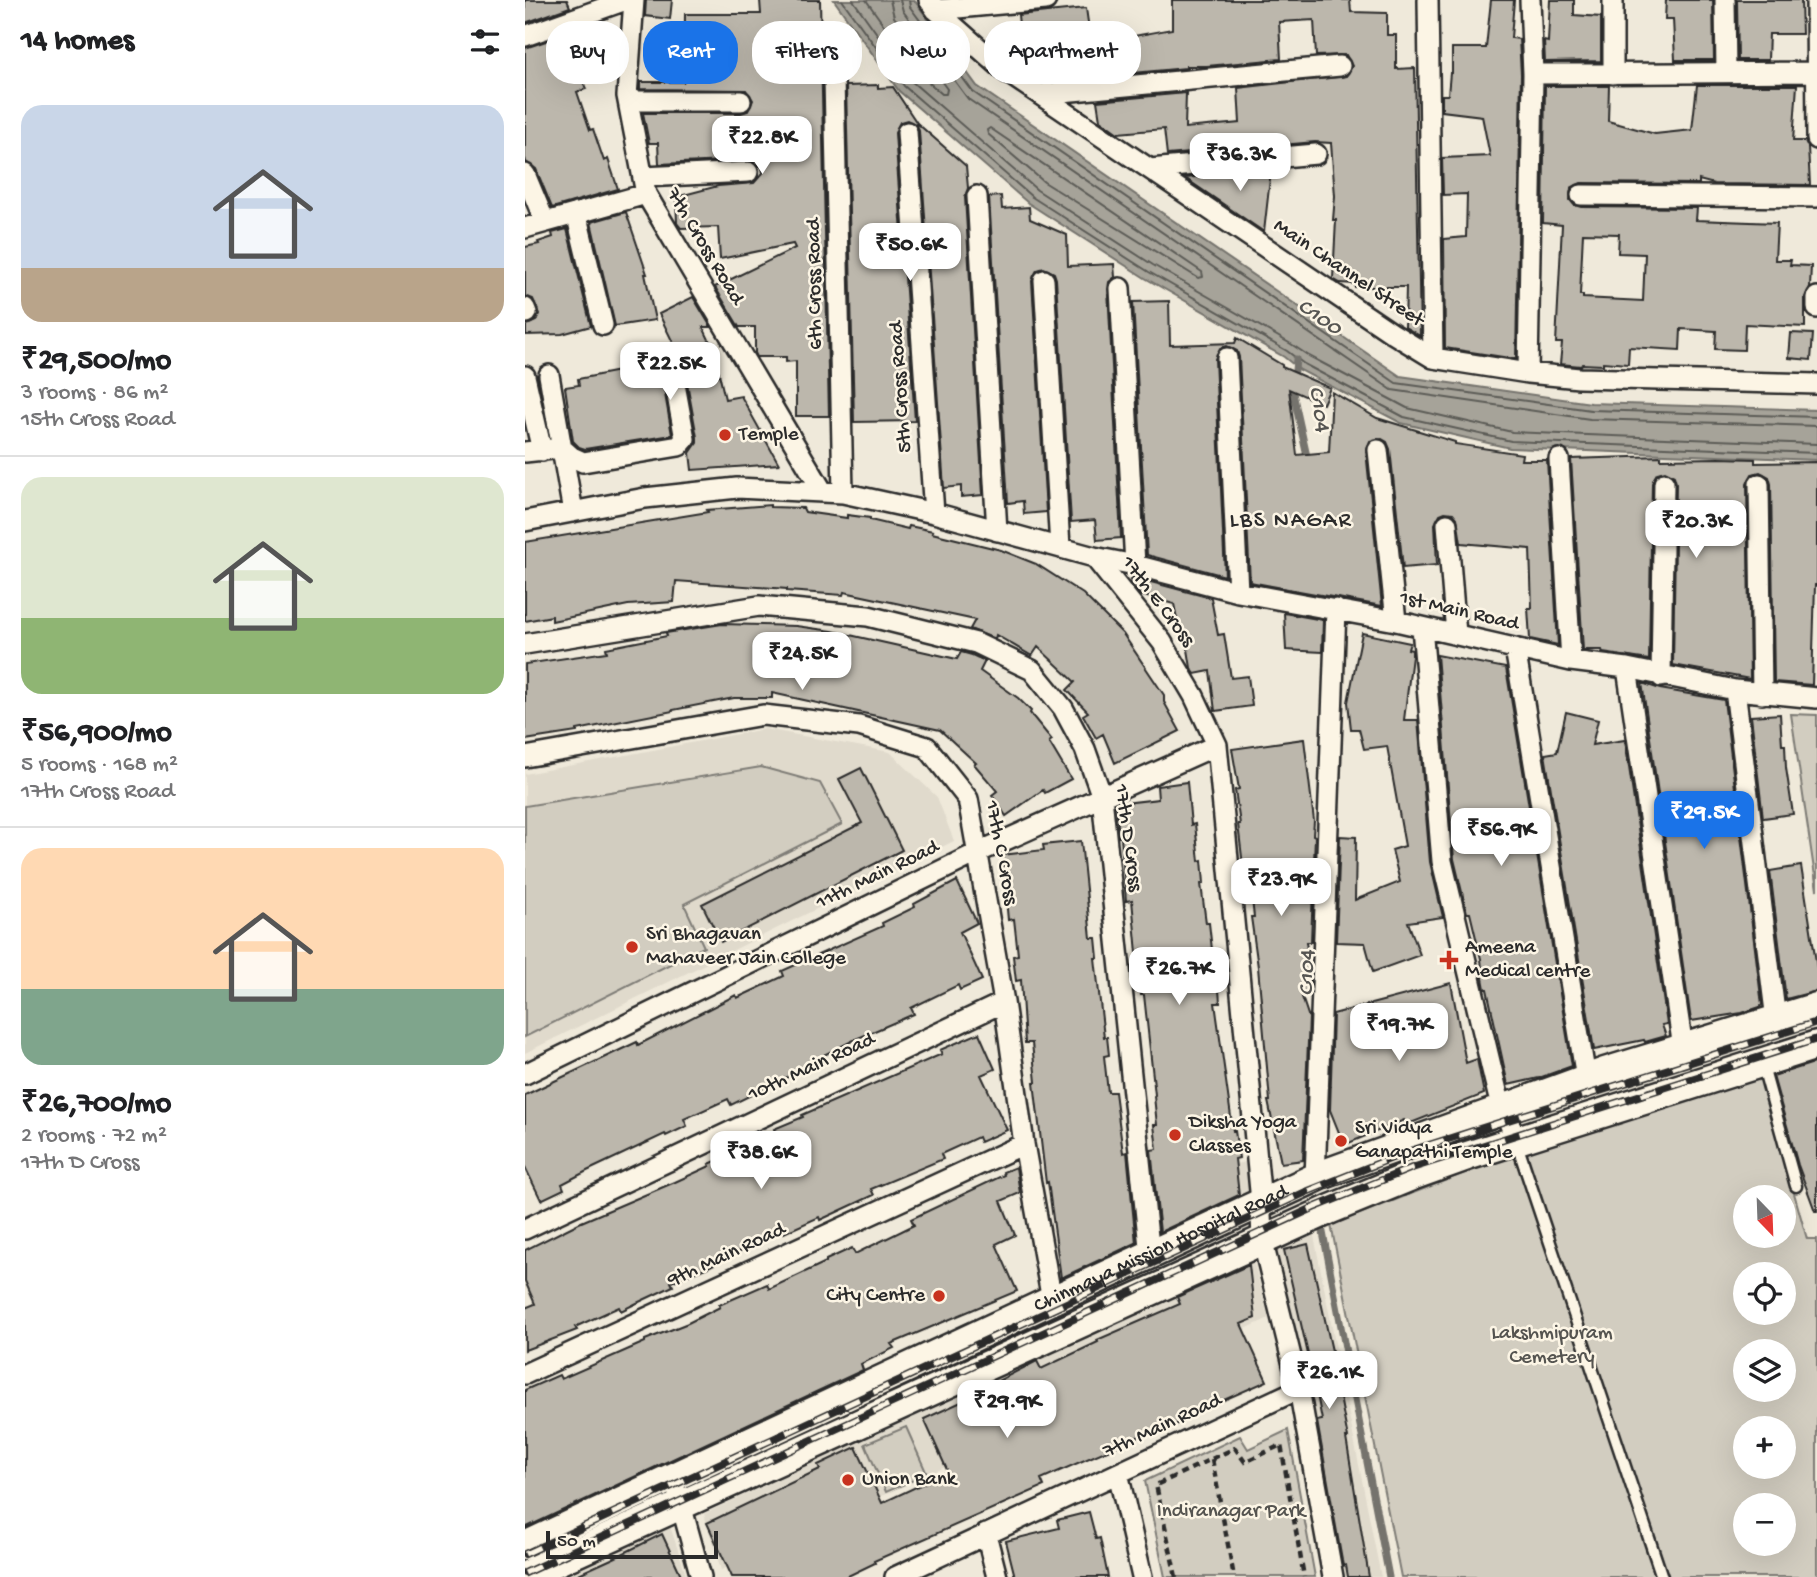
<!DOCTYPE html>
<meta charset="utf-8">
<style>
body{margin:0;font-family:"Gochi Hand",sans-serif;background:#f2f2f2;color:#202124;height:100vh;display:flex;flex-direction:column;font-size:26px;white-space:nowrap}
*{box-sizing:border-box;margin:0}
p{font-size:23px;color:#757577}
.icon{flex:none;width:38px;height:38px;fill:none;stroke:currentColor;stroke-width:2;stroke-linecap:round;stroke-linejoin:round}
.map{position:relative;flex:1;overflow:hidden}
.drawer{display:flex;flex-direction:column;background:#fff;width:525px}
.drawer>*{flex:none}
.guide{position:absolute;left:21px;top:21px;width:665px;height:63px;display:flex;gap:14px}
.needle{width:46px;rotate:157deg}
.controls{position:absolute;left:1208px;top:1185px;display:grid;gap:14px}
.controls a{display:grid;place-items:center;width:63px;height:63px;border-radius:50%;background:#fff;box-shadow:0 7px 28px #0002;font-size:35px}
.scale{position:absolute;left:21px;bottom:18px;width:172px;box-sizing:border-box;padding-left:7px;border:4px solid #2b2b2b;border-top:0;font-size:19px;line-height:24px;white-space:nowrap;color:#2b2b2b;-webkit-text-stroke:5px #fcf5e5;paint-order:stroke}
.price{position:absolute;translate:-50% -60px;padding:0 16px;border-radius:14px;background:#fff;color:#222;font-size:23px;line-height:46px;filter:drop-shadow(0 2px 4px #0008)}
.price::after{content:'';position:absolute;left:50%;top:42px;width:21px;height:16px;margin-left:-10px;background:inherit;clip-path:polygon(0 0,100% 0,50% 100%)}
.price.selected{background:#1a73e8;color:#fff}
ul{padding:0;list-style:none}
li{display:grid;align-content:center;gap:14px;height:371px;padding:0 21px}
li+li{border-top:2px solid #e0e0e0}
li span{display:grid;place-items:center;height:217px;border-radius:21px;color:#555}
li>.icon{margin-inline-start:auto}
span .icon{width:126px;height:126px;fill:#fffc;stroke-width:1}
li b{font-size:30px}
h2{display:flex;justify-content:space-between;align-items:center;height:84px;padding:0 21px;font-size:30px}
.tag{padding:0 24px;border-radius:28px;background:#fff;box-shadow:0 7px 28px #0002;font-size:24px;line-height:63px}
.tag.selected{background:#1a73e8;color:#fff}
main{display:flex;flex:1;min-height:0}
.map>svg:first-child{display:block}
.built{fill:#e0dacc}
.green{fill:#d2cdc0;stroke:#7e7c76;stroke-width:2;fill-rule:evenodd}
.water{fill:#a6a399;stroke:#75736d;stroke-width:2}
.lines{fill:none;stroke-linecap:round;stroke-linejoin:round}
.shore{stroke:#5c5b57;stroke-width:2}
.stream{stroke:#75736d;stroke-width:7}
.building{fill:#bcb7ac;stroke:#2b2b2b;stroke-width:2;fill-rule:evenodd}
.lane-casing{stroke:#2b2b2b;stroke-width:15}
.street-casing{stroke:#2b2b2b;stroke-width:24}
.secondary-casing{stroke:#2b2b2b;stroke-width:33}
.path{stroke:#2b2b2b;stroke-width:4.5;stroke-dasharray:7 5;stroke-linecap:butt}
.lane{stroke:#fcf5e5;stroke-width:10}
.street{stroke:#fcf5e5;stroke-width:19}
.secondary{stroke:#fcf5e5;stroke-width:28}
.rail-casing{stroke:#2b2b2b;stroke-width:8}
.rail{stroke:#fcf5e5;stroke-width:5;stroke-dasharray:16;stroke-linecap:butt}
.poi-dot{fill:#c8321e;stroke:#fcf5e5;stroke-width:2.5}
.labels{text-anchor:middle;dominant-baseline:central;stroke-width:5;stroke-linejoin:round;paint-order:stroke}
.street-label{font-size:21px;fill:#2b2b2b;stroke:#fcf5e5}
.poi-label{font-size:21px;fill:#2b2b2b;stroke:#fcf5e5;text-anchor:start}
.park-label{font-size:21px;fill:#555450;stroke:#fcf5e5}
.water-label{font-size:23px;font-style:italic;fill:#565552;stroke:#fcf5e5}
.neighbourhood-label{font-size:23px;letter-spacing:2px;fill:#2b2b2b;stroke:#fcf5e5}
</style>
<main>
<section class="drawer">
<h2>14 homes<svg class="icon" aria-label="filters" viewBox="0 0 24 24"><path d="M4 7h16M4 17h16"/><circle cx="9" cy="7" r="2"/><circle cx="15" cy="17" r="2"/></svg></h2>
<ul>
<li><span style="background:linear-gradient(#c9d6e8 75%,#b9a48a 0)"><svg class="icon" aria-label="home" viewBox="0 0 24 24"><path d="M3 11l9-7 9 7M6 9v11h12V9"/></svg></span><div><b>₹29,500/mo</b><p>3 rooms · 86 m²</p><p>15th Cross Road</p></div></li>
<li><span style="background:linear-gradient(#dfe7d0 65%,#8fb573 0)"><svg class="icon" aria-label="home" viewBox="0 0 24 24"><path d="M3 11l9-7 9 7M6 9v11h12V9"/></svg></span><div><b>₹56,900/mo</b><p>5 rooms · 168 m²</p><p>17th Cross Road</p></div></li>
<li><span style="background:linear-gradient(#ffd9b3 65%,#7fa58c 0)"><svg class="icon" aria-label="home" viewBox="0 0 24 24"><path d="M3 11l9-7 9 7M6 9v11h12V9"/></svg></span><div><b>₹26,700/mo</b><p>2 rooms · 72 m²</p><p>17th D Cross</p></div></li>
</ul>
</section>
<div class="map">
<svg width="1292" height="1577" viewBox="0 0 1292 1577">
<rect width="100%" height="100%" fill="#efe9da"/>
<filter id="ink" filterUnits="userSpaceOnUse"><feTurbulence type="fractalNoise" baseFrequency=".0143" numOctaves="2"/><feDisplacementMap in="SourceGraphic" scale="14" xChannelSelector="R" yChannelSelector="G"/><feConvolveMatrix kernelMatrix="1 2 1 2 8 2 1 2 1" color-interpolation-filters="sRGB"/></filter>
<g filter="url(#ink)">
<path class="built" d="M240,729l125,23 47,45 17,44 -429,212v-279z
M721,1162l4,33 -92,45 -6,-52 48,-9 1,-9z
M788,1231l68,346h-43l-64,-330z
M727,1256l17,62 -548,252 -17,-56z
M145,1526l17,51h-127z"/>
<path class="green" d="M1266,714l26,1v175z
M236,767l59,16 22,41 -158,80 20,43 -179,90v-231z
M1235,1073l47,166h10v338h-416l-70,-352 190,-74zM1220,1197h38v39h-38zM1220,1274h38v38h-38zM1220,1351h38v39h-38zM1220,1428h38v38h-38zM1220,1505h38v39h-38z
M381,1427l21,47 -41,18 -21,-48z
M763,1430l27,147h-150l-20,-96 95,-45 8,13z"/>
<path class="water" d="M309,0h80l63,86 423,290 191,27 226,7v50l-307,-12 -109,-25 -101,-53 -16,-13 -139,-79 -117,-75 -129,-112z"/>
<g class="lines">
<path class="shore" d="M317,0l62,86 128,111 117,75 138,79 17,13 100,53 107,24 306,12
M328,0l57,80 127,110 116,75 138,79 18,12 98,52 105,24 305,12
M341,0l52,73 24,21h4l1,-5 -53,-72 -4,-17
M375,0l3,11 65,88 424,291 198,29 227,7
M384,0l1,7 63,85 423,291 195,27 226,7
M465,128l212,144 1,5 -5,1 -154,-96 -56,-48 -1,-4z"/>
<path class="stream" d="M771,359l-3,34 15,68
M796,1222l68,355"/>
</g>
<path class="building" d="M0,0h42l3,7 -45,16z
M121,0h26l-2,19 -25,-3z
M235,0h60l9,416h-33v-55l-10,1v-5h-29l-2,-4v-26h-16l-24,-40 80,-39 -2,-4 -73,15 -2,-32 -37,1 -4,-5 -1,-26 42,-11 36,-3 9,-10 -1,-6 -15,-7 -88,4 -1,-21h-9l-6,-30h98l7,-2 5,-11 -7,-10 -106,-1v-7h44l1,-68h76z
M647,0h178l1,12 36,1v22h9v34l19,-1 5,268 -15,-9 1,-40h-51v-3l-15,-1 -7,-4 3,-59h-3l2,-24 -4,-53 -16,-1 -148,13 -3,-26 -46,4 -18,-13 -3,-19 89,-8 -1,35 55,-5 -2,-35 108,-12 6,-10 -6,-11 -30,1 -2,-36 -35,2 2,37 -74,7h-21v2l-116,11h-8l-2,-38 -39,4 -3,-30 68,-7 5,36 81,-15z
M966,0h23l-3,38 8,1 2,35 -5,285 -71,-11 -1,-109 22,-2 1,-43 -24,1 -1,-37 48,-2 -8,-40 -40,-5v-16h6l2,-22h2v-25h34z
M1025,0h24v15l27,2v44l-56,1 -1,-21 4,1z
M1141,0h47l1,60h-39l-2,-41h-8z
M1212,0h64l1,34h-33l-1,26h-30z
M54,30l11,28 -6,2 4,11 -8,3 6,15 -9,3 13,38 3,-1 11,32 4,-2 10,30 -66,19 -16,-39 -10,-7 -1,-4v-110z
M353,85v3l15,-1 24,36 49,43 2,22 -3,9 18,298 -22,2v-11l-17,2 -25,-357 -2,-6 -10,-5 -7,2 -5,11 20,288 -61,1 -8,-336z
M1172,85h100l-4,56h12l3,6 2,38 -96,-1 -15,-4v4l-118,-1 -10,5 -1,12 4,5 7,2 116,1 -1,12 81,3 -2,37h16l-1,5 21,1 -1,21 -5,10v30l-60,-3 -1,26 -29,-1 1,-18 -35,-2 -1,21 -51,-3 -1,17 -25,-2v3l-21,-1 -1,2 -21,-2 2,-21h-6l6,-118 -19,-2 2,-137h64l-1,35 47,13 37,-4zM1058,233l36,1 -1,19 27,1 -2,47 -60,-3v-3h-3z
M746,170l-7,62 -79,-54z
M476,196l1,13 27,-2 1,12 37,16 1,31 46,-2 1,13 -6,5 -1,7 13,249 -24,2 -2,-20 -24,2 -15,-243 -2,-6 -10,-5 -7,2 -5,11 14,231 -22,2 -1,-13 -15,2 -19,-306z
M101,212l21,62h-2l10,46 -40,6 -24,-104z
M42,229l24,97 -29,8 -36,1v-10l10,-4 3,-7 -6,-15 -8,-3v-49l14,-3 -1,-2 15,-5 -1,-4z
M168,297l18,30h-8l10,21 12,51 16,-3 38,68 -87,6 -2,-17 7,-10v-6l-11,-60 -3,-6 -6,-4 -10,2 -5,7 10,59 -87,14 -6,-2 -6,-6 -8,-54 14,-2 -1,-6 103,-20 -22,-45z
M644,301l1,44 65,-2 2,-5 45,27v2l48,21 -7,16 -34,-15 8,66 32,-3 3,-60 45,26 78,24v2l67,10 -1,6h26l11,185 -28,-6 -2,-31h4l-2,-59 -69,-6 -4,-25 -4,-5 -8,-1 -5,2 -5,10 2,41 -34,3 -13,-119 -3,-7 -5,-3 -12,2 -4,10 16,155 -132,-24 -11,-225 -2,-6 -10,-5 -7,2 -5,11 10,217 -78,-21 -14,-253z
M1266,333l22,1 -2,26 -22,-2z
M1136,456v3l58,-1 36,1v4l62,-1v123h-2l-3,100 -38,-3 -3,-198 -2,-7 -9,-5 -8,2 -5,10 3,195 -77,-14 3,-182 -2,-7 -9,-5 -8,2 -5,10 -3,177 -46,-7 -1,-3h-19l-12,-191z
M245,505v2l33,1 2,4 42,6v-3l23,3v2l38,9 1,-3 24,5 -1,2 69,17 35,14 47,30 40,40 41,61v7l16,29 -65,32 -12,-29 -7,4 -13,-23 5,-3 -21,-22 8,-8 -37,-35 -6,9 -36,-21 -1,4 -25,-10 5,-9 -131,-28 -1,3 -56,-4v-2l-111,-8 -2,21 -46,3 -76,16v-5l-27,5v-79l183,-30 -1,-2z
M607,577l79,21 7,37 6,-1 7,44 17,-2 4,30 -37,5 -5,-40 -15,3 -4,-6 -5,-31 -5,1 -7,-34 -34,-9 -10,-12z
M759,613l39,7 -1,32 -36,-2z
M197,624l74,2 36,5 125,28 4,-7 11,3 13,6 -5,10 38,27 13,13 -1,2 22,27 -3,2 22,37 -26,14 -2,-3 -37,26 -14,-21 5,-4 -23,-27 2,-1 -36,-33 -168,-37v5h-38l-61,12v1l-96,19v2l-52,8v-76l82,-12 -1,-4 61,-12 -1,-3z
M837,633l48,10 -2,6 4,1v6l-8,64h14l12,142 13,55 -35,5 12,33 -47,17 -8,-29 -29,-1 4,-106 16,1 -1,63 45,-18 -8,-32 13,-4 -18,-100 -23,3 -5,-20h-8l-3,-27z
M912,655l69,13 66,398 -33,12 -31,7 -21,-96h-2l-2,-11 -2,-19 -11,-46h-3l-13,-54z
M1117,683l18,6 64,11 38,305 -2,2 -18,6 -51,8z
M1041,712l32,8 -6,25 33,-5 42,284 -5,1 4,11 -21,6 -1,-2 -50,10 -49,-296 12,-2z
M1255,714l2,31h3l1,23 7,46 -30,4 -12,-102z
M779,739l10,82 -1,14 2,1 -4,106h-5l4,28v25l-8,2 7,21 -6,142 -22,3 -13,-62h2l-12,-134 -7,-50h3l-4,-35h-5l-7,-58h2l-5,-34 4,-1 -7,-40z
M336,768l41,82 -181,92 -19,-38 160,-81 -23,-44z
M662,782l4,43 4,-1 4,37 3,-1 2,23 -3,1 5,39h3l6,53h3l2,27h-5l18,128h2l4,27 -4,1 4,36 -79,37 -9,-82 6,-1 -3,-24h3l-3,-29 1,-1 -11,-100h-3l-9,-95 -6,1 -5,-64h-2l-3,-33 42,-5 -1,-13z
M556,841l10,97h5l2,20h-3l9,79h3l2,18 -5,1 4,36h7l8,61 4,-1 9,91 -75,35 -13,-96 -2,1 -12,-101h2l-4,-39h-7l-4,-63 -5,1 -3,-25 5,-1 -4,-36 -6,1 -6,-65 42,-5 -1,-5z
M1276,866l16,102v23l-31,8 -16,-128z
M432,881l20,42 -17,9 22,48 -22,10 -2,-5 -47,23 3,6 -58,25 -32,16 2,3 -95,47 -3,-6 -44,20 3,7 -21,10 -1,-2 -78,37 -25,13 2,5 -23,11 -16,-33v-72l112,-53 1,3 98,-50 1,3 47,-22 -2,-5 101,-45 -1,-3 33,-16 -1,-3z
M926,983l15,80 11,-4 7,35 -78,31 -2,-5 -60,25 -14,-35 3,-96z
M454,1033l16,36 -14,6 26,55 -27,12 -2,-5 -37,17 2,5 -72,30 3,6 -54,25 -1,-3 -35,16 -2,-3 -41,18 1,2 -34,17 -37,15 2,4 -34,16 -18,9 -2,-4 -44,20 2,3 -52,20v-42l10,-4 -10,-23v-31l54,-27 96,-41 35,-16 -1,-2 67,-29 -2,-6 29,-12 -1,-2 140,-61 -2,-4z
M1292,1062v149h-2l-17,-46 -25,-89z
M491,1167l4,26 -19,8 14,34 -19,9 21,47 -126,53 3,4 -33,16 2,6 -338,158v-138l34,-15 2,4 84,-37v-2l43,-17 32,-16 -1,-2 48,-21 2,5 57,-27v-2l26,-12 3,6 59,-29 -3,-6 93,-44 -1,-3z
M783,1244l33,147 -2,1 9,46h-2l23,139h-21l-2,-12 -3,1 -26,-145 5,-1 -6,-31 -32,-139z
M724,1265l6,53 -14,6 26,57 -84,37 1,3 -31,14 -2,-4 -110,48 3,7 -170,75 1,2 -29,14h-114l-25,-54 113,-54 -2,-4 38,-18 26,56 66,-31 -24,-53 46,-21 -1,-2 68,-35 4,8 57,-27 -1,-2 83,-36 -3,-7z
M564,1512l7,27 4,-1 8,39h-93l-9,-36 53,-13 -2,-8z
M137,1534l20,43h-110l44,-20z"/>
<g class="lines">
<defs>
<path id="lane" d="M1237,1063l34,123
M992,1144l145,433"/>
<path id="street" d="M109,0l-7,96 19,98 177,298
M404,0l7,10 69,61 387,262 41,25 95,15 51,5 238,6
M903,0l5,358
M1088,0v74
M1200,0l1,73
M1291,0l1,139
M411,10l110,-10
M308,32l10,461
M0,36l101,-36
M1008,74l284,-2
M515,94l300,-28
M103,101h113
M382,132l27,381
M625,169l166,-15
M0,174l20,48
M118,177l105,-5
M1056,195l236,2
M452,196l20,335
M51,213l27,112
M0,228l121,-34
M519,280l16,267
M595,288l15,277
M1292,297v11
M0,308l2,5
M702,358l11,234
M1003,373l5,-299 -3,-74
M24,375l24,137
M0,376l17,75
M853,450l18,171
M0,452l37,-4 10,9 11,5 96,-16 6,-7 -11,-60
M1034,459l12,202
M1234,484l3,210
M0,521l120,-23 92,-10 106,5 91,20 160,44 68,85 32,54 23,49 43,446 2,48 37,150 34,188
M922,524l9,110
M569,557l41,8 103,27 158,29 175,40 56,7 108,22 82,8
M897,627l20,234 56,234 18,45
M0,644l234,-38 109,10 108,27 56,27 31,38 22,41 17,48 48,459
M990,648l71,430
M1102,668l56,380
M1136,677l3,-194
M1210,690l41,330
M0,757l238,-42 96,11 68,21 41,52 36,203 20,142 28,157
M0,1074l454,-222 238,-107
M790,1178l21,-569
M0,1229l479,-227
M0,1374l499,-230
M593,1473l24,104
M153,1494l23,83
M461,1534l11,43
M370,1577l404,-188"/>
<g id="secondary">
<path id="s1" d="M0,1546l796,-371 284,-103 212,-65"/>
<path d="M0,1576l806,-367 83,-34 53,-19 350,-111"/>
</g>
</defs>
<use href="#lane" class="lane-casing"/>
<use href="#street" class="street-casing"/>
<use href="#secondary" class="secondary-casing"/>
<path class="path" d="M687,1459l22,118
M651,1577l-20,-92 79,-37 10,14 36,-17 23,132"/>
<use href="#lane" class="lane"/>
<use href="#street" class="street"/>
<use href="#secondary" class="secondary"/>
<defs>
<path id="rail" d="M0,1554l781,-362 101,-40 410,-130
M0,1573l788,-365 99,-40 405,-129"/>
</defs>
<use href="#rail" class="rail-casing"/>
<use href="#rail" class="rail"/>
</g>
</g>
<g class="poi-dot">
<circle cx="200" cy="435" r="7"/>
<circle cx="107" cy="947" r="7"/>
<path d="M920.5 949.5h7v7h7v7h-7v7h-7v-7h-7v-7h7z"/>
<circle cx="650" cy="1135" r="7"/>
<circle cx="816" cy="1141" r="7"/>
<circle cx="414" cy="1296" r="7"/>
<circle cx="323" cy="1480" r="7"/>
</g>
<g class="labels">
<g class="street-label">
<text transform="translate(179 247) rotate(59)">7th Cross Road</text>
<text transform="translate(823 274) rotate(34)">Main Channel Street</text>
<text transform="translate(291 284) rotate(-91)">6th Cross Road</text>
<text transform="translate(377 387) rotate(-94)">5th Cross Road</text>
<text transform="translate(632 602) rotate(53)">17th E Cross</text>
<text transform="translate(934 612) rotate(13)">1st Main Road</text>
<text transform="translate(602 838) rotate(82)">17th D Cross</text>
<text transform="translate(475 853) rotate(79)">17th C Cross</text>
<text transform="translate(353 876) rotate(-26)">11th Main Road</text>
<text transform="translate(287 1068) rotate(-25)">10th Main Road</text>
<text stroke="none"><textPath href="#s1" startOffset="702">Chinmaya Mission Hospital Road</textPath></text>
<text transform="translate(202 1256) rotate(-25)">9th Main Road</text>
<text transform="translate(638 1427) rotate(-25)">7th Main Road</text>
</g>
<g class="poi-label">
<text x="214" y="435">Temple</text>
<text x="121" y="935">Sri Bhagavan<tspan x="121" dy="24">Mahaveer Jain College</tspan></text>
<text x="940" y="948">Ameena<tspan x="940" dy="24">Medical centre</tspan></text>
<text x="664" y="1123">Diksha Yoga<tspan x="664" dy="24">Classes</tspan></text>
<text x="830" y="1129">Sri Vidya<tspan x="830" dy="24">Ganapathi Temple</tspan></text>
<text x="400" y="1296" text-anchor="end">City Centre</text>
<text x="337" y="1480">Union Bank</text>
</g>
<g class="park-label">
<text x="1027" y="1334">Lakshmipuram<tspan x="1027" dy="24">Cemetery</tspan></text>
<text x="706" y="1512">Indiranagar Park</text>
</g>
<g class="water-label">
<text transform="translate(794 318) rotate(34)">C100</text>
<text transform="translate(793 409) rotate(81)">C104</text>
<text transform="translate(783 973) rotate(-88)">C104</text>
</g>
<g class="neighbourhood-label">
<text x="766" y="521">LBS NAGAR</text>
</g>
</g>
</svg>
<div class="controls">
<a><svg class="needle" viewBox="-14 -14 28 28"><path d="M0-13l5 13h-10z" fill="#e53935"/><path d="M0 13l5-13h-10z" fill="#757577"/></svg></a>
<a><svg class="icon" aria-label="locate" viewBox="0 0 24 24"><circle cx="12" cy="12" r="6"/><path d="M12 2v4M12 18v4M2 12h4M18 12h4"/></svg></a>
<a><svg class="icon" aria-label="layers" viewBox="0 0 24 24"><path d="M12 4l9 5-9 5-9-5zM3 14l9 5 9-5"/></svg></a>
<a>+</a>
<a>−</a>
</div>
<div class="scale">50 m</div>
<b class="price" style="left:237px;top:176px">₹22.8K</b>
<b class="price" style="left:715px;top:193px">₹36.3K</b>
<b class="price" style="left:385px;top:283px">₹50.6K</b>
<b class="price" style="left:145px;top:402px">₹22.5K</b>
<b class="price" style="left:1171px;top:560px">₹20.3K</b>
<b class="price" style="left:277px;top:692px">₹24.5K</b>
<b class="price selected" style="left:1179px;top:851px">₹29.5K</b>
<b class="price" style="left:976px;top:868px">₹56.9K</b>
<b class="price" style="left:756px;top:918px">₹23.9K</b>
<b class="price" style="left:654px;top:1007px">₹26.7K</b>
<b class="price" style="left:874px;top:1063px">₹19.7K</b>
<b class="price" style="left:236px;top:1191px">₹38.6K</b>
<b class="price" style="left:804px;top:1411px">₹26.1K</b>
<b class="price" style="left:482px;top:1440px">₹29.9K</b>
<div class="guide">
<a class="tag">Buy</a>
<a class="tag selected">Rent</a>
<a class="tag">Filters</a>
<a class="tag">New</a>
<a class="tag">Apartment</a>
</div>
</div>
</main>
